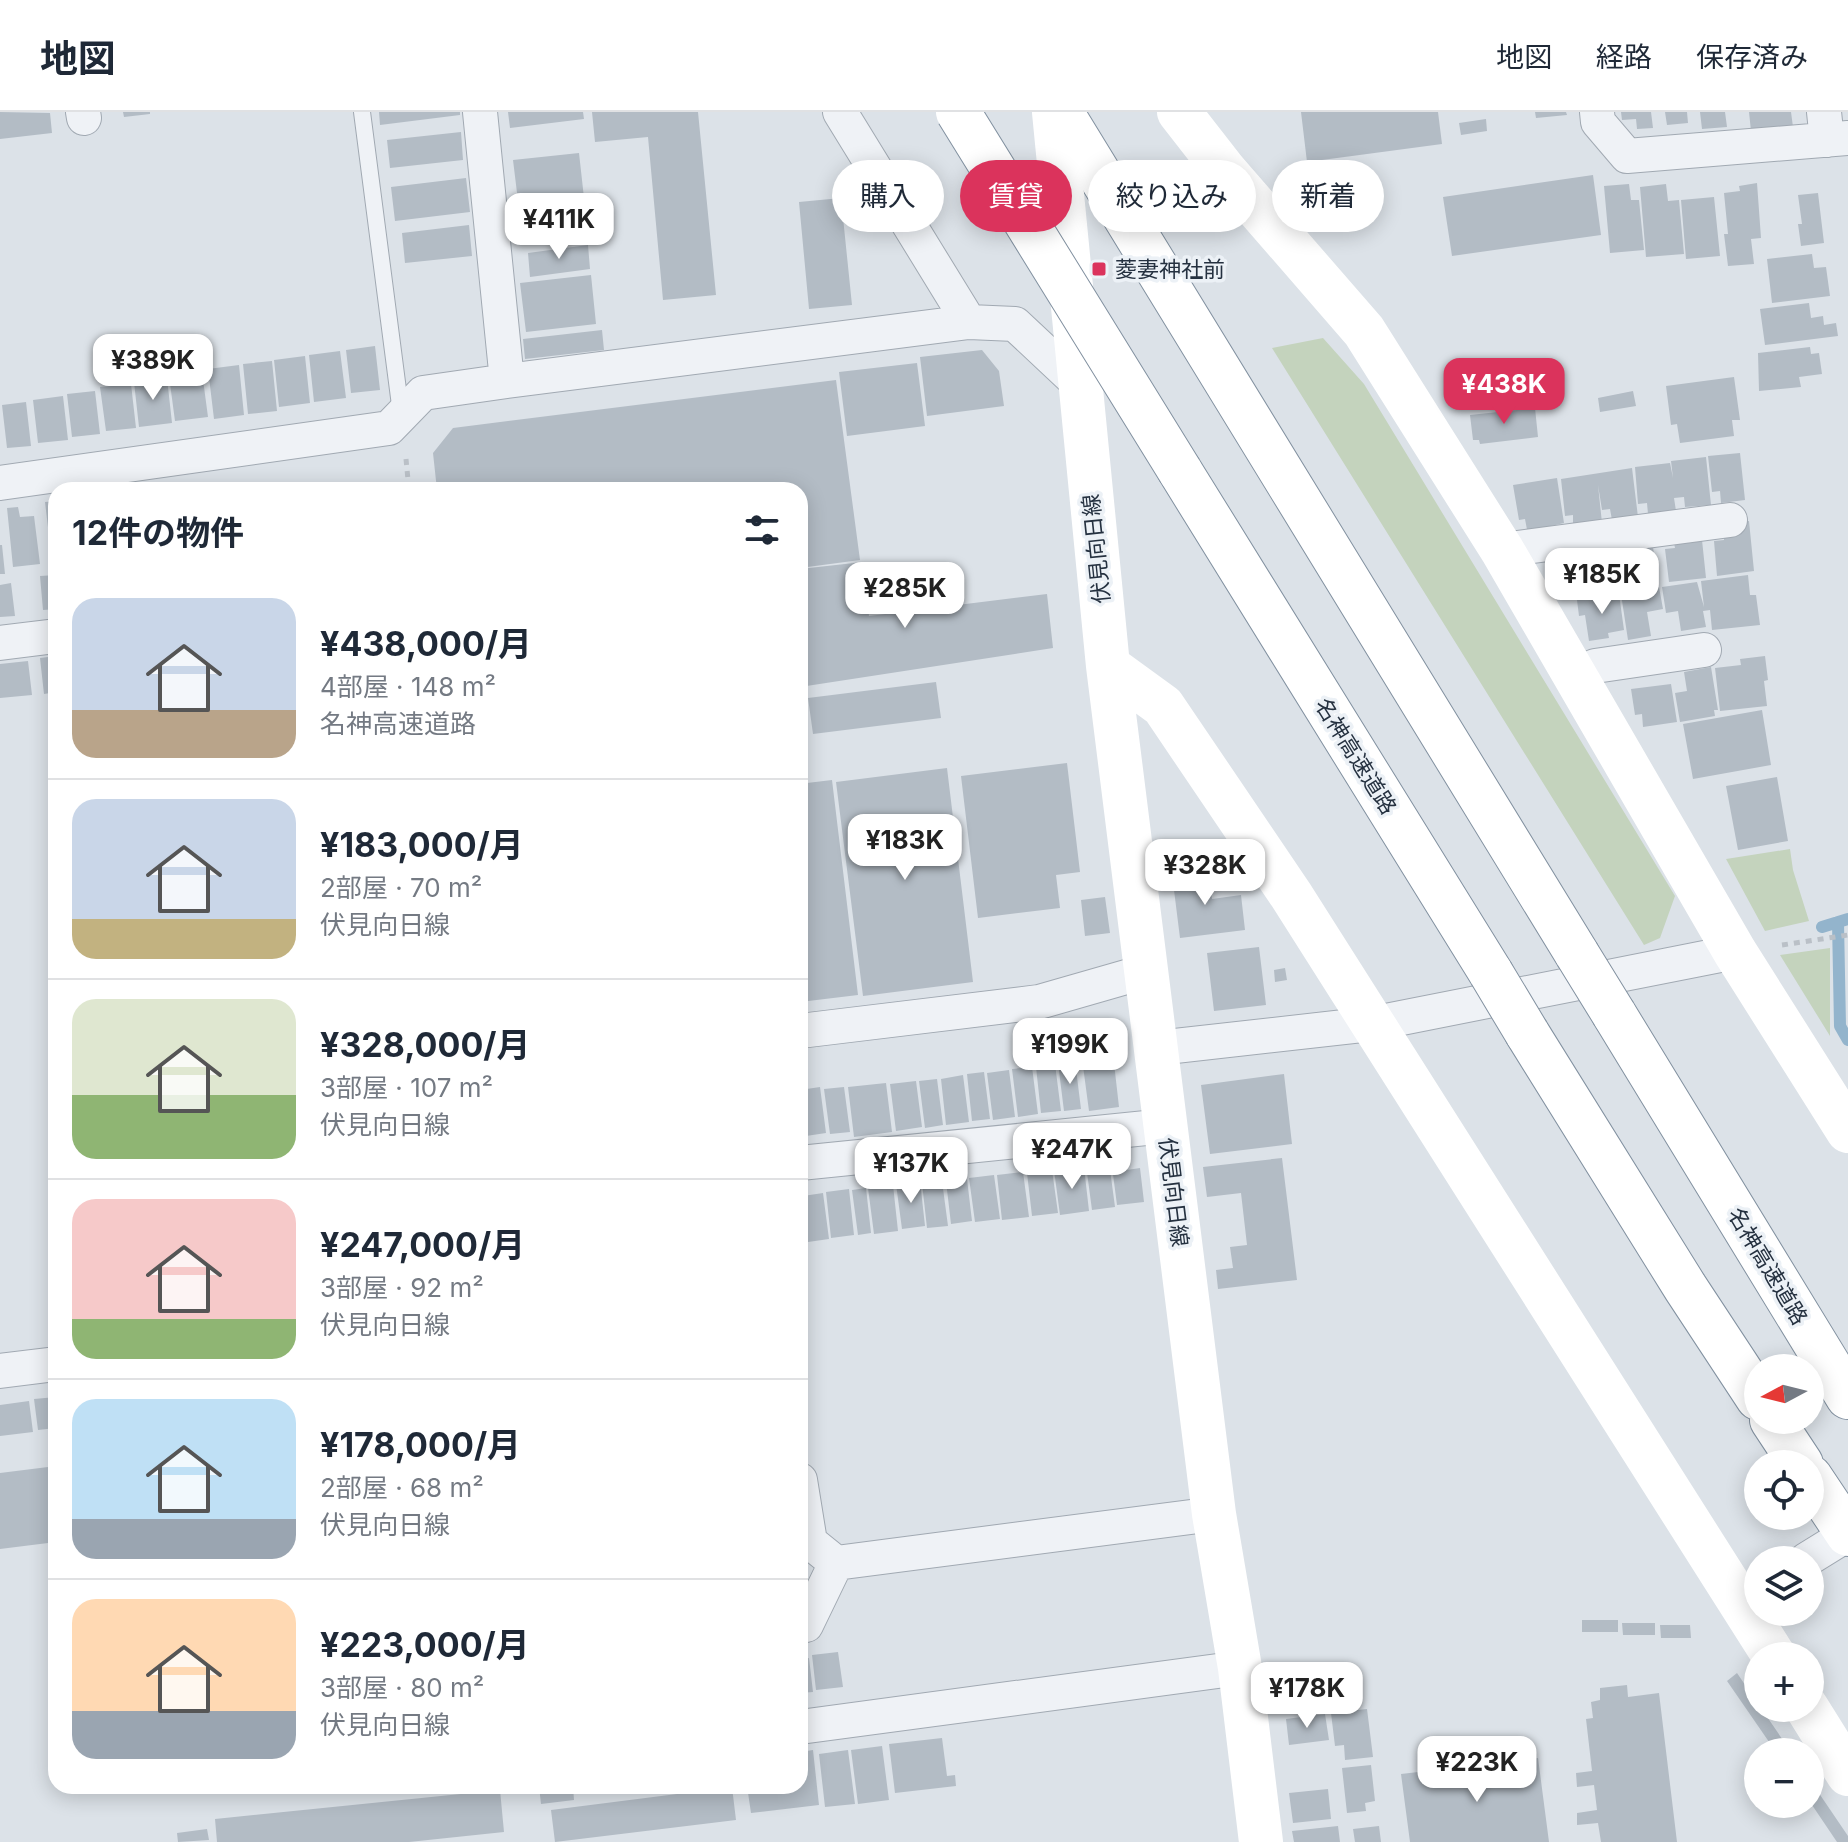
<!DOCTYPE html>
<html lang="ja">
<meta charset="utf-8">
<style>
body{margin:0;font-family:Inter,"Noto Sans JP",sans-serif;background:#f6f6f7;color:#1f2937;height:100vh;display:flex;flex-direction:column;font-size:30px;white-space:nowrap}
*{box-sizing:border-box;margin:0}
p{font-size:26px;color:#747a83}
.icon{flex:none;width:44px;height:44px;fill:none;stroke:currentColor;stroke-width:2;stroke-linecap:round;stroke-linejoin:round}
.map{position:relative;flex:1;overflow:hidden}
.side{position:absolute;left:48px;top:370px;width:760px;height:1312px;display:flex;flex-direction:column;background:#fff;border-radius:24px;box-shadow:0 4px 20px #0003}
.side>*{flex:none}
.banner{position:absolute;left:832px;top:48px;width:760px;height:72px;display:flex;gap:16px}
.needle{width:52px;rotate:263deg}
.buttons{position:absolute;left:1744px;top:1242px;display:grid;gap:16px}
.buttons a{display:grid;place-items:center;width:80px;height:80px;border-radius:50%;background:#fff;box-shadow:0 4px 20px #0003;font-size:40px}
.price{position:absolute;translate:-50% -68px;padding:0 18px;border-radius:16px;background:#fff;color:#222;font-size:26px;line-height:52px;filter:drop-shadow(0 2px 4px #0008)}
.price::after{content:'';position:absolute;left:50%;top:48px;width:24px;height:18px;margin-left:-12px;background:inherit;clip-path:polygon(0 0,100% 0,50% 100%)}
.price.selected{background:#db335c;color:#fff}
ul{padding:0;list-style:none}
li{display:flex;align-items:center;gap:24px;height:200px;padding:0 24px}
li+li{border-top:2px solid #e0e1e3}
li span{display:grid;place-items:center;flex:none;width:224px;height:160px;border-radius:24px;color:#555}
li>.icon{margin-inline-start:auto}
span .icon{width:96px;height:96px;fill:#fffc;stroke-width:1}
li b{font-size:34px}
h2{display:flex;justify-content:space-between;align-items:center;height:96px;padding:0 24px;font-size:34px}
.chip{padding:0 28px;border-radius:36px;background:#fff;box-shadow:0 4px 20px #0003;font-size:28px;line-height:72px}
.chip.selected{background:#db335c;color:#fff}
header{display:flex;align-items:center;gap:48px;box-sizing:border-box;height:112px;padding:0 40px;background:#fff;border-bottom:2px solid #e0e1e3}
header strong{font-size:38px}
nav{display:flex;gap:44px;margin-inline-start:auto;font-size:28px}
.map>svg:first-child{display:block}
.green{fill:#c4d3bd}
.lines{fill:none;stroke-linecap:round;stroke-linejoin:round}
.stream{stroke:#93b4cc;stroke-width:12}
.building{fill:#b3bcc5}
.lane-casing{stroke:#a1a9b2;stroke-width:18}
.street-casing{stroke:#a1a9b2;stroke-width:36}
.highway-casing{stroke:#8291a0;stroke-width:46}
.path{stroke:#bac0c7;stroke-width:5;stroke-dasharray:6 6;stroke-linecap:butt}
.lane{stroke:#eff2f6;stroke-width:16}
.street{stroke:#eff2f6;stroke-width:34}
.secondary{stroke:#fff;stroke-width:44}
.highway{stroke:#fff;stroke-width:44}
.highway-bridge-casing{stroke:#8291a0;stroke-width:46;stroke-linecap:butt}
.highway-bridge{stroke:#fff;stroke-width:44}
.poi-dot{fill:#db335c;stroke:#ecf1f6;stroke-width:3}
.labels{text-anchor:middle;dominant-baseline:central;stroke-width:7;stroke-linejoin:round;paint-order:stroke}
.poi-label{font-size:22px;fill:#253140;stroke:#ecf1f6;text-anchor:start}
.street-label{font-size:22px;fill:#253140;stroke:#ecf1f6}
</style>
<header>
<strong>地図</strong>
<nav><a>地図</a><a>経路</a><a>保存済み</a></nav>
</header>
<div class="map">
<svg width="1848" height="1730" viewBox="0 0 1848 1730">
<rect width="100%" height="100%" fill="#dce2e8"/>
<path class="green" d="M1323,226l41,46 311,512 -15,42 -16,7 -372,-597z
M1790,737l3,21 16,51 -44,10 -39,-72z
M1830,836v88l-50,-81z"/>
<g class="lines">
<path class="stream" d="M1838,810l2,104 8,14
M1822,815l26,-8"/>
</g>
<path class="building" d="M0,0l50,1 2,20 -52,6z
M123,0h27v2l-26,3z
M379,0h81v3l-80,10z
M508,0h75l1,7 -74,9z
M592,0h106l18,183 -53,5 -15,-163 -53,5z
M1301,0h137l4,32 -135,18z
M1535,0h31l1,3 -31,3z
M1621,0h30l2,16 -16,1 -1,-10 -14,1z
M1665,0h22l1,11 -21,2z
M1700,0h25l2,15 -25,2z
M1749,0h42l2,15 -42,4z
M1486,7l1,12 -26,4 -2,-12z
M461,20l2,28 -73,8 -3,-28z
M579,41l9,81 -65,8 -10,-82z
M1593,63l8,60 -149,21 -9,-59z
M466,66l4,34 -75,9 -4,-34z
M1757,71l4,55 -10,1 3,25 -26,2 -4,-32h4l-4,-41 16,-2 -1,-5z
M1629,72l2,16h8l5,50 -34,3 -6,-67z
M1666,72l2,17 11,-1 5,54 -38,3 -6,-70z
M1818,81l6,50 -23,3 -3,-22h4l-4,-29z
M1714,85l6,59 -34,3 -5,-59z
M841,86l11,107 -43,4 -10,-107z
M469,113l3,31 -67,7 -3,-30z
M588,133l2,24 -60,8 -2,-24z
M1812,142l2,14 12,-1 4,29 -58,7 -5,-44z
M591,163l5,49 -70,8 -6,-49z
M1809,191l2,15 12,-2 1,9 12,-2 2,13 -73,9 -5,-36z
M602,218l2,20 -79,9 -2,-20z
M375,234l5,44 -29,3 -5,-43z
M1810,235l1,7 8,-1 3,21 -23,3 2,10 -42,4 -1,-38z
M982,238l17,21 5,35 -77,10 -7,-59z
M340,239l6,47 -32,4 -5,-47z
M305,244l5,47 -31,4 -5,-47z
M272,249l5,50 -29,3 -5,-50z
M917,251l8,63 -78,10 -8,-64z
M239,253l5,50 -30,4 -6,-50z
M202,260l6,45 -33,4 -6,-45z
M1734,265l6,43h-8l2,16 -54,7 -3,-19 -6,1 -5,-39z
M167,266l5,45 -33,4 -5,-45z
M836,268l24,180 -60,8v-78h-363l-4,-37 20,-25z
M131,272l5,44 -30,3 -6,-44z
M95,279l5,43 -28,3 -5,-43z
M1633,279l3,15 -36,6 -2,-14z
M63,284l5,44 -30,3 -5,-43z
M26,290l5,44 -24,2 -5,-43z
M1535,296l3,29 -58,7 -1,-4h-6l-3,-25z
M1740,341l5,47 -24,3 -1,-12 -8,1 -4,-36z
M1706,345l5,48 -26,2 -1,-10 -10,1 2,13 -28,3 -1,-11 -9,1 -3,-37 35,-4 3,15 -2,-17z
M1632,356l6,49 -26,3 -2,-11 -8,1 -4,-25 4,38 -29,3v-11l-8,1 -4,-37z
M1557,366l7,45 -13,3 1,5 -24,4 -3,-16 -6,1 -6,-35z
M56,389v59l-4,1 -7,-59z
M18,395l2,10 14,-1 6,48 -27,3 -6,-59z
M1749,409l5,50 -37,5 -3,-35 10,-1v-5l17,-2 -1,-11z
M1702,428l4,38 -37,4 -4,-33 10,-1 -1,-5z
M0,433h2l3,29h-5z
M1653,435l5,38 -37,5 -4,-33 11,-1 -1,-5z
M1602,444l6,38 -44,6 -5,-38z
M863,450l6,54 178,-22 6,54 -253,39v-118z
M56,463v34l-13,1 -3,-34z
M1748,463l2,20h6l4,30 -48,5 -2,-20 -7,1 3,16 -25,4 -3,-20 -12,2 -4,-26 35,-5 7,25 -3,-26z
M11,471l4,33 -15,1v-32z
M1659,475l4,22 -16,3 4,24 -23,4 -7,-46z
M1619,482l5,36 -16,3 1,5 -20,3 -4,-26 -6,1 -2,-16z
M56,544v36l-12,2 -4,-36z
M1765,544l3,24 -4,1 3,25 -47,5 -5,-43 26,-3 -1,-6z
M28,549l4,34 -32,3v-34z
M1711,555l7,43h-4l1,6 -35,6 -5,-29 12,-2 -3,-19z
M936,570l5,36 -128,16 -5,-36z
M1671,572l6,38 -34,5 -1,-13 -7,1 -4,-26z
M1762,598l9,55 -78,14 -10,-55z
M800,630l7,41 25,-3 26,215 -58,7z
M1067,651l13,109 -24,3 4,33 -82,10 -17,-142z
M947,656l26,214 -110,14 -27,-214z
M1777,665l11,64 -50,9 -12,-64z
M1208,757l4,30 29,-4 4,35 -65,8 -8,-64z
M1105,785l5,36 -25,3 -4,-36z
M1259,835l7,58 -52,6 -7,-58z
M1285,856l2,12 -12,2 -1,-12z
M1075,949l6,48 -17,2 -6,-48z
M1114,951l5,44 -30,4 -6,-45z
M1055,952l6,47 -20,2 -5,-46z
M1032,955l6,47 -20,3 -6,-48z
M1009,958l6,47 -22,3 -6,-47z
M984,960l6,47 -18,2 -5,-47z
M1284,962l8,70 -82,10 -9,-69z
M963,963l6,47 -23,3 -5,-46z
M937,967l6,46 -18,3 -6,-47z
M916,969l6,46 -26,4 -6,-47z
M886,971l6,49 -38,5 -6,-50z
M820,975l6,46 -20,3 -6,-46z
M844,975l6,45 -20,2 -6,-45z
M1125,1045l2,13 13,-2 4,34 -27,3 -6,-46z
M1282,1046l15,122 -79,9 -2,-19 17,-2 -3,-21 17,-2 -6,-52 -34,4 -4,-30z
M1109,1050l6,45 -23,3 -6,-45z
M1084,1055l5,44 -29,4 -6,-45z
M1052,1058l6,43 -26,3 -5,-43z
M1023,1060l6,45 -27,3 -5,-45z
M994,1063l6,44 -25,3 -6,-44z
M967,1067l5,42 -21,3 -5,-43z
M920,1069l5,45 -23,3 -6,-45z
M942,1069l6,45 -21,2 -5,-45z
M893,1073l5,46 -24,3 -6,-46z
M866,1076l5,45 -13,2 -6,-45z
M849,1077l5,46 -23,3 -5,-46z
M823,1081l6,46 -21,3 -5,-46z
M800,1099l6,30 -6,1z
M56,1285v31l-18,2 -4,-31z
M29,1289l4,31 -33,4v-31z
M56,1354v76l-56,7v-76z
M1582,1508h36v12h-36z
M1622,1511h33v12h-32z
M1660,1513h30l1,13h-30z
M838,1540l5,35 -27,3 -4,-35z
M809,1546l4,34 -13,1v-34z
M1737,1561l21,31v4h3l30,44h-15l-49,-71z
M1627,1573l1,12 31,-4 18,149h-76l-3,-19 -21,2v-12l20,-3 -3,-25 -17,2 -1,-14 16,-2 -6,-52 7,-1 -2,-16 9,-2v-12z
M1367,1597l6,48 -28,3 -1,-15 -9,1 -4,-33z
M1325,1602l4,26 -40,5 -3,-26z
M942,1626l5,38 8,-1 1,11 -61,7 -6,-49z
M882,1634l7,54 -31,4 -7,-54z
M813,1638l6,55 -68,8 -4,-27h53v-34z
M848,1638l7,54 -30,3 -6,-53z
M1538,1646l11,84h-139l-9,-68z
M1371,1653l4,36 -10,2 1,8 -19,2 -5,-45z
M1810,1668l38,56v6h-11l-27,-40z
M539,1674h34l1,14 -33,4z
M732,1675l4,33 -181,22 -4,-32z
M1328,1677l3,30 -38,4 -4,-30z
M500,1678l4,42 -95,10h-192l-2,-23z
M1338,1714l2,16h-46l-2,-11z
M1379,1714l2,16h-26l-2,-13z
M207,1717l2,11 -31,2 -1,-9z"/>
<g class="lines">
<defs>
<path id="lane" d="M362,0l39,301"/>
<path id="street" d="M83,0l1,6
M480,0l27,269 462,-59 46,2 63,59
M840,0l129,210
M1597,0l1,10 29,34 221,-18
M1824,0l3,28
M0,371l389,-55 34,-35 84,-12
M1502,438l228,-30
M0,531l56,-7
M1575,565l20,-11 109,-16
M800,919l239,-29 108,-31
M1157,936l214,-24 364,-72
M800,1051l366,-37
M0,1259l56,-7
M800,1368l10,62 26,21
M1806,1448l42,-26
M800,1514l6,-1 30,-62 378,-49
M800,1615l440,-59"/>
<path id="highway" d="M1061,0l516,842
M1180,359l311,502
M1614,902l234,383
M1527,921l158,254 73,111
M1772,1308l29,44
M1810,1365l38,57"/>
</defs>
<use href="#lane" class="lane-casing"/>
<use href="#street" class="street-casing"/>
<use href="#highway" class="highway-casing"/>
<path class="path" d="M406,347l3,31
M1782,833l66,-10"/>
<use href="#lane" class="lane"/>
<use href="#street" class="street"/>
<path class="secondary" d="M1054,0l54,554 106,848 26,154 21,174
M1179,0l46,59 139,160 138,219 233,402 113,179
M1108,554l55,40 128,189 483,761
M1807,1596l41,66"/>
<use href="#highway" class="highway"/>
<defs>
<path id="highway-bridge" d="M958,0l222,359
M1577,842l37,60
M1491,861l36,60"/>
</defs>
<use href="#highway-bridge" class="highway-bridge-casing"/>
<use href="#highway-bridge" class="highway-bridge"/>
</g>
<rect class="poi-dot" x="1091" y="149" width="16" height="16" rx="4"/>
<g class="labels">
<g class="poi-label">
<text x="1115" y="157">菱妻神社前</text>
</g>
<g class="street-label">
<text transform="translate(1096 437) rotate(-96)">伏見向日線</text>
<text transform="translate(1356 644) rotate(58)">名神高速道路</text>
<text transform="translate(1174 1080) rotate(83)">伏見向日線</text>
<text transform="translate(1768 1154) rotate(59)">名神高速道路</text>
</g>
</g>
</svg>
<div class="buttons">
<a><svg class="needle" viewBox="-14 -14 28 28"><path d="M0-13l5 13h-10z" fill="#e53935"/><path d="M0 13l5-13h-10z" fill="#747a83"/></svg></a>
<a><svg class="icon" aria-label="locate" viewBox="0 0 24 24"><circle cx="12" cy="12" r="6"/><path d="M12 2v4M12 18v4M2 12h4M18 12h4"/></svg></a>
<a><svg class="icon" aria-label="layers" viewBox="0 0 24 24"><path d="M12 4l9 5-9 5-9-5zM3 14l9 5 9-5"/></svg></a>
<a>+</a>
<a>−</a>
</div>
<b class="price" style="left:559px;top:149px">¥411K</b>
<b class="price" style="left:153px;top:290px">¥389K</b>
<b class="price selected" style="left:1504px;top:314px">¥438K</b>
<b class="price" style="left:1602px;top:504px">¥185K</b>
<b class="price" style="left:905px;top:518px">¥285K</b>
<b class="price" style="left:905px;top:770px">¥183K</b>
<b class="price" style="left:1205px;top:795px">¥328K</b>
<b class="price" style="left:1070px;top:974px">¥199K</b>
<b class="price" style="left:1072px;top:1079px">¥247K</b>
<b class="price" style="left:911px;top:1093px">¥137K</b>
<b class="price" style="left:1307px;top:1618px">¥178K</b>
<b class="price" style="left:1477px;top:1692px">¥223K</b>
<div class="banner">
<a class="chip">購入</a>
<a class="chip selected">賃貸</a>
<a class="chip">絞り込み</a>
<a class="chip">新着</a>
</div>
<section class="side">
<h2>12件の物件<svg class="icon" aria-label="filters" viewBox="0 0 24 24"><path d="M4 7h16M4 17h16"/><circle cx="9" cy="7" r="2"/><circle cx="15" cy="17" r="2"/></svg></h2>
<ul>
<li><span style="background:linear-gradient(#c9d6e8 70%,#b9a48a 0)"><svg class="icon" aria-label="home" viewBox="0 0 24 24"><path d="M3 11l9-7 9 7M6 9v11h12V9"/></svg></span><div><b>¥438,000/月</b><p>4部屋 · 148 m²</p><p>名神高速道路</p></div></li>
<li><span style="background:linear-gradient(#c9d6e8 75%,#c2b280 0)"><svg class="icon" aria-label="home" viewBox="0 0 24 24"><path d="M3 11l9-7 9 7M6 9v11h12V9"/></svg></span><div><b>¥183,000/月</b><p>2部屋 · 70 m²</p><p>伏見向日線</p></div></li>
<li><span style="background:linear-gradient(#dfe7d0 60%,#8fb573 0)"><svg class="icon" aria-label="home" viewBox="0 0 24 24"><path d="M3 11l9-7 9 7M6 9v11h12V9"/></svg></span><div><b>¥328,000/月</b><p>3部屋 · 107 m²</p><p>伏見向日線</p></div></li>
<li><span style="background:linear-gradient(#f6c9c9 75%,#8fb573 0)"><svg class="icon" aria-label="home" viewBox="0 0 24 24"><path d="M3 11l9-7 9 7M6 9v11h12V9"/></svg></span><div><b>¥247,000/月</b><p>3部屋 · 92 m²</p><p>伏見向日線</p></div></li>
<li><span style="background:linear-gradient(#bfe0f5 75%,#9aa5b1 0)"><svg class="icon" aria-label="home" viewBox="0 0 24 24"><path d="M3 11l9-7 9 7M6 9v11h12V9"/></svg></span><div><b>¥178,000/月</b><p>2部屋 · 68 m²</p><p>伏見向日線</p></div></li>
<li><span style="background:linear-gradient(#ffd9b3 70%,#9aa5b1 0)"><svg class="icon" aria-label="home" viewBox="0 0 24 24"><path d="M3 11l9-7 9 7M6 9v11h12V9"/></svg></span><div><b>¥223,000/月</b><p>3部屋 · 80 m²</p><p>伏見向日線</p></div></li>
</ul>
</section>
</div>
